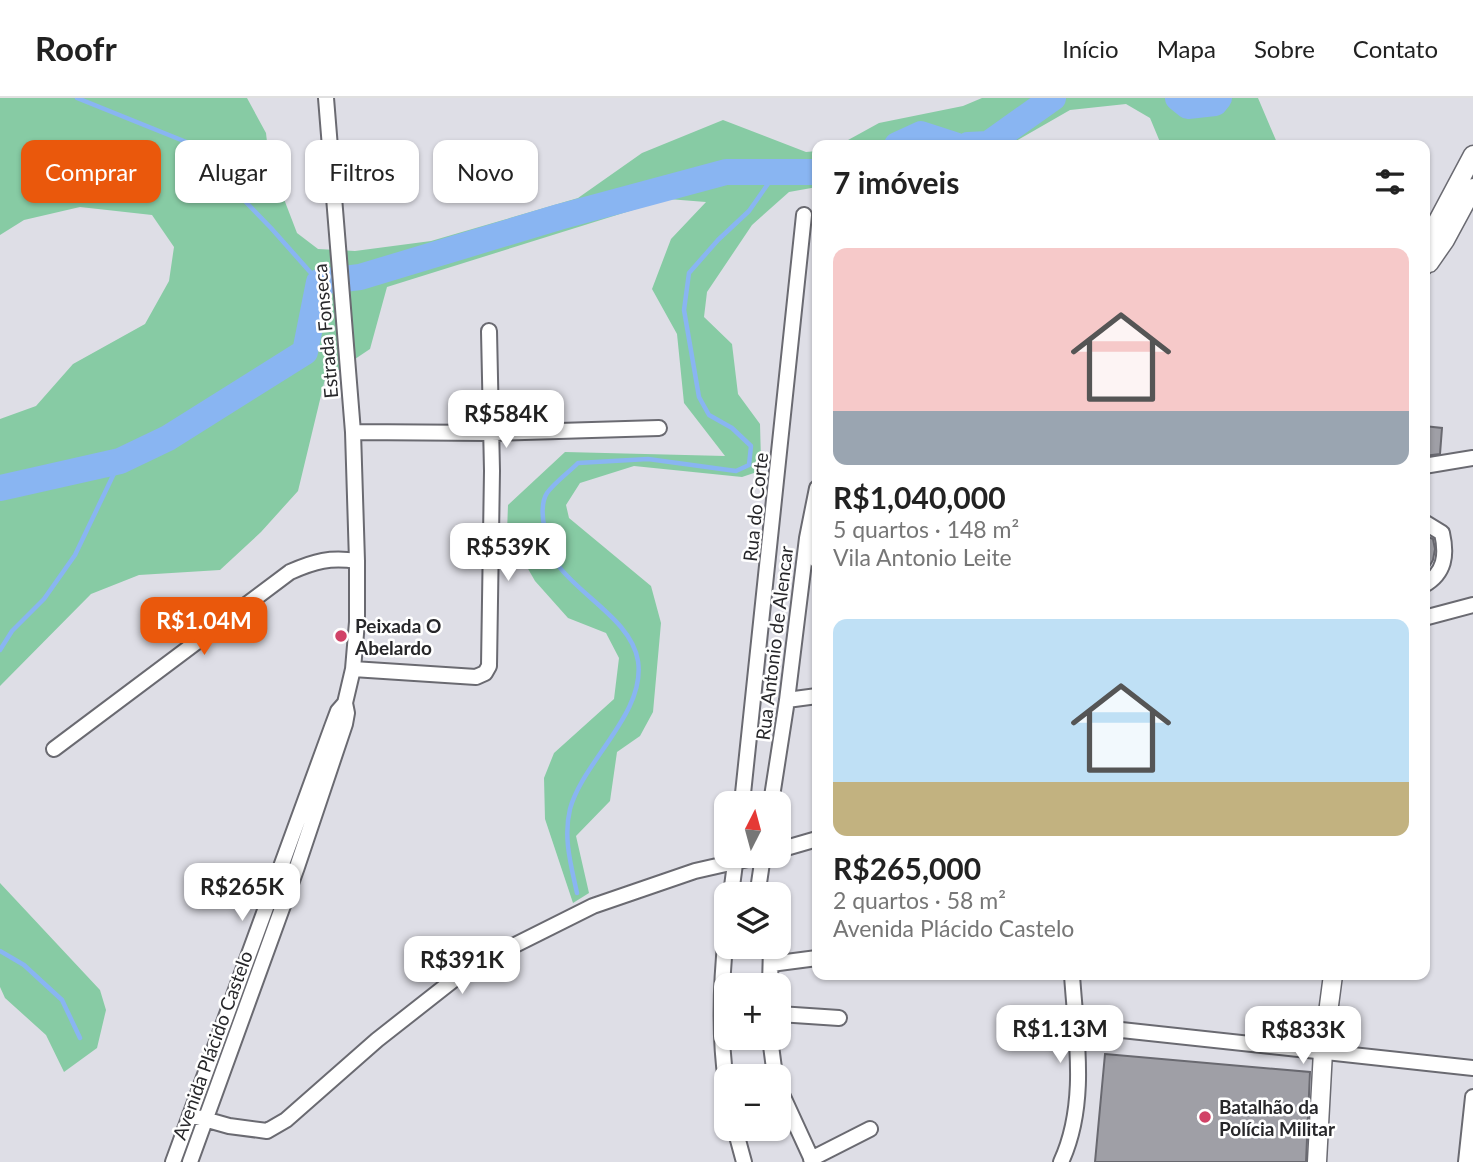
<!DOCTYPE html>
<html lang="pt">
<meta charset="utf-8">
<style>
body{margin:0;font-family:Lato,sans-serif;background:#f2f2f2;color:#222;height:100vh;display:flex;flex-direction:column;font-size:26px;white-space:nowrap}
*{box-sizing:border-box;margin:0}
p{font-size:23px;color:#767676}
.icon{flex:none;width:38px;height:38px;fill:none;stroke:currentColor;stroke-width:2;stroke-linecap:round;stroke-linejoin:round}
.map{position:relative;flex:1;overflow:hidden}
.sheet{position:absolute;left:812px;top:42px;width:618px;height:840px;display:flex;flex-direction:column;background:#fff;border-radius:14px;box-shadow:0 2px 5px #0004}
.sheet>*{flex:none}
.top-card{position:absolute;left:21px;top:42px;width:665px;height:63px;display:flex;gap:14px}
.needle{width:46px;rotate:6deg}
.tools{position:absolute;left:714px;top:693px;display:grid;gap:14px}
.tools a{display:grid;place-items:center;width:77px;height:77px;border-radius:14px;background:#fff;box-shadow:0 2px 5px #0004;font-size:35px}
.price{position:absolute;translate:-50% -60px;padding:0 16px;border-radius:14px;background:#fff;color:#222;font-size:23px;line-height:46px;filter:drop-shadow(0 2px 4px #0008)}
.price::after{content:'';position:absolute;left:50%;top:42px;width:21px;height:16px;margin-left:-10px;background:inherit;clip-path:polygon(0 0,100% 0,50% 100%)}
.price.current{background:#ea580c;color:#fff}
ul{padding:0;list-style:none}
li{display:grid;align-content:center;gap:14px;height:371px;padding:0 21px}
li span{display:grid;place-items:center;height:217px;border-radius:14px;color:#555}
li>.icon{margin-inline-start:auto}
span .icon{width:126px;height:126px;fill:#fffc;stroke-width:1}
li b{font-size:30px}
h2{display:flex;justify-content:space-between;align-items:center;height:84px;padding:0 21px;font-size:30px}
.tag{padding:0 24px;border-radius:14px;background:#fff;box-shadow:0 2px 5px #0004;font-size:24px;line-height:63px}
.tag.current{background:#ea580c;color:#fff}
header{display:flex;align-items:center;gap:42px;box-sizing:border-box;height:98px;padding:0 35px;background:#fff;border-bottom:2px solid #e0e0e0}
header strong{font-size:33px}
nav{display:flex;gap:38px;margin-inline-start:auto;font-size:24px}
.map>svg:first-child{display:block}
.green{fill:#87cba4}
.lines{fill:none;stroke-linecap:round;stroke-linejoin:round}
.stream{stroke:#89b5f2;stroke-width:4.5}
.river{stroke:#89b5f2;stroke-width:26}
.building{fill:#9f9fa6;stroke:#696970;stroke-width:2}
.minor-casing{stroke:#6a6a71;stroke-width:18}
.major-casing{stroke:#6a6a71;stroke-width:21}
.minor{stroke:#fff;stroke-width:14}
.major{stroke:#fff;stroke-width:18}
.poi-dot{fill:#d14267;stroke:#fff;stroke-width:2.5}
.labels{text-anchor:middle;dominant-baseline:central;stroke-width:5;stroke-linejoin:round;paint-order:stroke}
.street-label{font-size:19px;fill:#27272a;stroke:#fff}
.poi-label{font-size:19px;font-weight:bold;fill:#27272a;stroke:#fff;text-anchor:start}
</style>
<header>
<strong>Roofr</strong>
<nav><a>Início</a><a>Mapa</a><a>Sobre</a><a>Contato</a></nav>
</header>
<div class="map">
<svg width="1473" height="1064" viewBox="0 0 1473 1064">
<rect width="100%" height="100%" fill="#dedee6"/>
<path class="green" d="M0,0h247l19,35 3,27 28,73 21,16 37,2 76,-10 147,-43 64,-45 81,-33 83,32 11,-1v36l-28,5 -37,33 -45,67 -3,25 28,27 6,50 22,30 1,37 -7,12 -12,4 -108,-11 -54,17 -14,22 3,13 82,68 10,37 -8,89 -13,24 -23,16 -7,49 -34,35 13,57 -16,10 -28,-84 -1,-41 10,-25 60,-54 5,-41 -13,-25 -38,-15 -33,-37 -28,-49 1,-27 57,-53 160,4 -41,-53 -7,-69 -25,-45 19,-50 35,-37 -38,-3 -281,88 -17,62 -45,30 -27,112 -37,41 -41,38 -81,5 -48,19 -91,92v-267l36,-13 37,-42 72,-40 24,-43 5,-34 -22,-32 -72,-8 -56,13 -24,15z
M982,0h276l20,47h-120l2,-3 -10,-24 -24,-14 -56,6 -61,35h-170l40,-22 84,-17z
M0,785l100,107 6,20 -9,38 -33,24 -18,-37 -41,-37 -5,-11z"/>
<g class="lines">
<path class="stream" d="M77,0l144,58 20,41 30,31 48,54
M0,552l12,-19 32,-32 31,-44 45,-94
M577,795c-6,-28 -14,-55 -7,-84 13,-48 76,-96 68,-148 -6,-40 -58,-65 -81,-97 -7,-9 -9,-24 -12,-35 -3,-10 -4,-27 2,-36 8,-11 21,-20 31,-30l70,-4 88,12 13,-6 2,-19 -19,-18 -23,-13 -10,-18 -15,-87 5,-37 29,-33 31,-29 28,-40
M0,853l24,14 38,35 18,38"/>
<path class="river" d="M1178,0l10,8 27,-3 4,-5
M897,47l24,-11 34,11
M968,47l20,-1 65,-46
M0,390l120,-27 48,-23 137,-86 14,-70 41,-5 199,-60 167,-45h91"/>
</g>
<path class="building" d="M1424,328l18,2 -2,26 -16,2z
M1424,437l9,4 2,10 -2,11 -7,12z
M1105,956l205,18 -4,90h-211z"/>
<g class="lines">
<defs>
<path id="minor" d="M353,334l138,1 168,-5
M1424,368l49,-8
M1424,424l18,11c5,22 3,40 -18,52
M807,441l10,22
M1424,520l49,-13
M353,571l123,8 9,-4 4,-7 3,-195 -3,-140
M787,602l30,-4
M54,651l236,-177c25,-11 40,-15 67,-11
M742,705l62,-588
M771,705l16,-103 20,-162 10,-50
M779,752l38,-11
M731,796l5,-38
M762,796l-3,-11 4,-27
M726,837c-5,48 -7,98 0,147
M771,866l46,-6
M770,887l1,-38
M779,916l60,4
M1075,927l398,43
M770,940l5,38
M779,990l34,74
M190,1017l39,11 38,5 19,-11 91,-80 84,-66 22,-13 110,-55 102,-35 66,-15
M735,1031l9,33
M811,1061l59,-30
M173,1064l159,-435 6,-16 7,-8
M190,1064l107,-295 48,-143 2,-11 -2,-10 8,-34 4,-47v-61l-4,-129 -27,-334
M1061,1064c27,-58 15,-126 11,-187
M1466,1064l7,-65"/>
<path id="major" d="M1429,165l16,-23 28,-52
M1424,168l7,-32 42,-79
M1317,1064l6,-111 10,-76"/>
</defs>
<use href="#minor" class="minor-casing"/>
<use href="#major" class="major-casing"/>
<use href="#minor" class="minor"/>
<use href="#major" class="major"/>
</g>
<g class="poi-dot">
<circle cx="341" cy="538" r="7"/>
<circle cx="1205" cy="1019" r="7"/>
</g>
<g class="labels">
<g class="street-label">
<text transform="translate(325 233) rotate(-95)">Estrada Fonseca</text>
<text transform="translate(755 409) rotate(-84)">Rua do Corte</text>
<text transform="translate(774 545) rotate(-83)">Rua Antonio de Alencar</text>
<text transform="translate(212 947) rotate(-70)">Avenida Plácido Castelo</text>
</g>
<g class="poi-label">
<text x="355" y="527">Peixada O<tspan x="355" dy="22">Abelardo</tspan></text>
<text x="1219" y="1008">Batalhão da<tspan x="1219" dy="22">Polícia Militar</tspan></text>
</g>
</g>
</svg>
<div class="tools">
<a><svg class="needle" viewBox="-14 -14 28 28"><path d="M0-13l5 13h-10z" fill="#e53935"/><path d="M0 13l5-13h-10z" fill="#767676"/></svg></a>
<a><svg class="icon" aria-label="layers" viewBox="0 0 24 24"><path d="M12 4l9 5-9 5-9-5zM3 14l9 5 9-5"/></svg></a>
<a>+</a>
<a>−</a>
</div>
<b class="price" style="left:506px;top:352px">R$584K</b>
<b class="price" style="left:508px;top:485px">R$539K</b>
<b class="price current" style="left:204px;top:559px">R$1.04M</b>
<b class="price" style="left:242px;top:825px">R$265K</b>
<b class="price" style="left:462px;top:898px">R$391K</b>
<b class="price" style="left:1060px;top:967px">R$1.13M</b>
<b class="price" style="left:1303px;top:968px">R$833K</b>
<div class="top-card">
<a class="tag current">Comprar</a>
<a class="tag">Alugar</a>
<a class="tag">Filtros</a>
<a class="tag">Novo</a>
</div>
<section class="sheet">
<h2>7 imóveis<svg class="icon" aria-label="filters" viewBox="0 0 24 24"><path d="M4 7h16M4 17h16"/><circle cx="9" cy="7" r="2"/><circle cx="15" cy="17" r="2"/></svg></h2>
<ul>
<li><span style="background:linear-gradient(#f6c9c9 75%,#9aa5b1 0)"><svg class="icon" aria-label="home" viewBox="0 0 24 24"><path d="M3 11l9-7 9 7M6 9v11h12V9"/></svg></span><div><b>R$1,040,000</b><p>5 quartos · 148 m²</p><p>Vila Antonio Leite</p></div></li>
<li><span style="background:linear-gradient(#bfe0f5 75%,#c2b280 0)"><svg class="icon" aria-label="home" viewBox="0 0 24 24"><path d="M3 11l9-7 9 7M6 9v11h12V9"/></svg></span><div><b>R$265,000</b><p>2 quartos · 58 m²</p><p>Avenida Plácido Castelo</p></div></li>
</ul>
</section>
</div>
